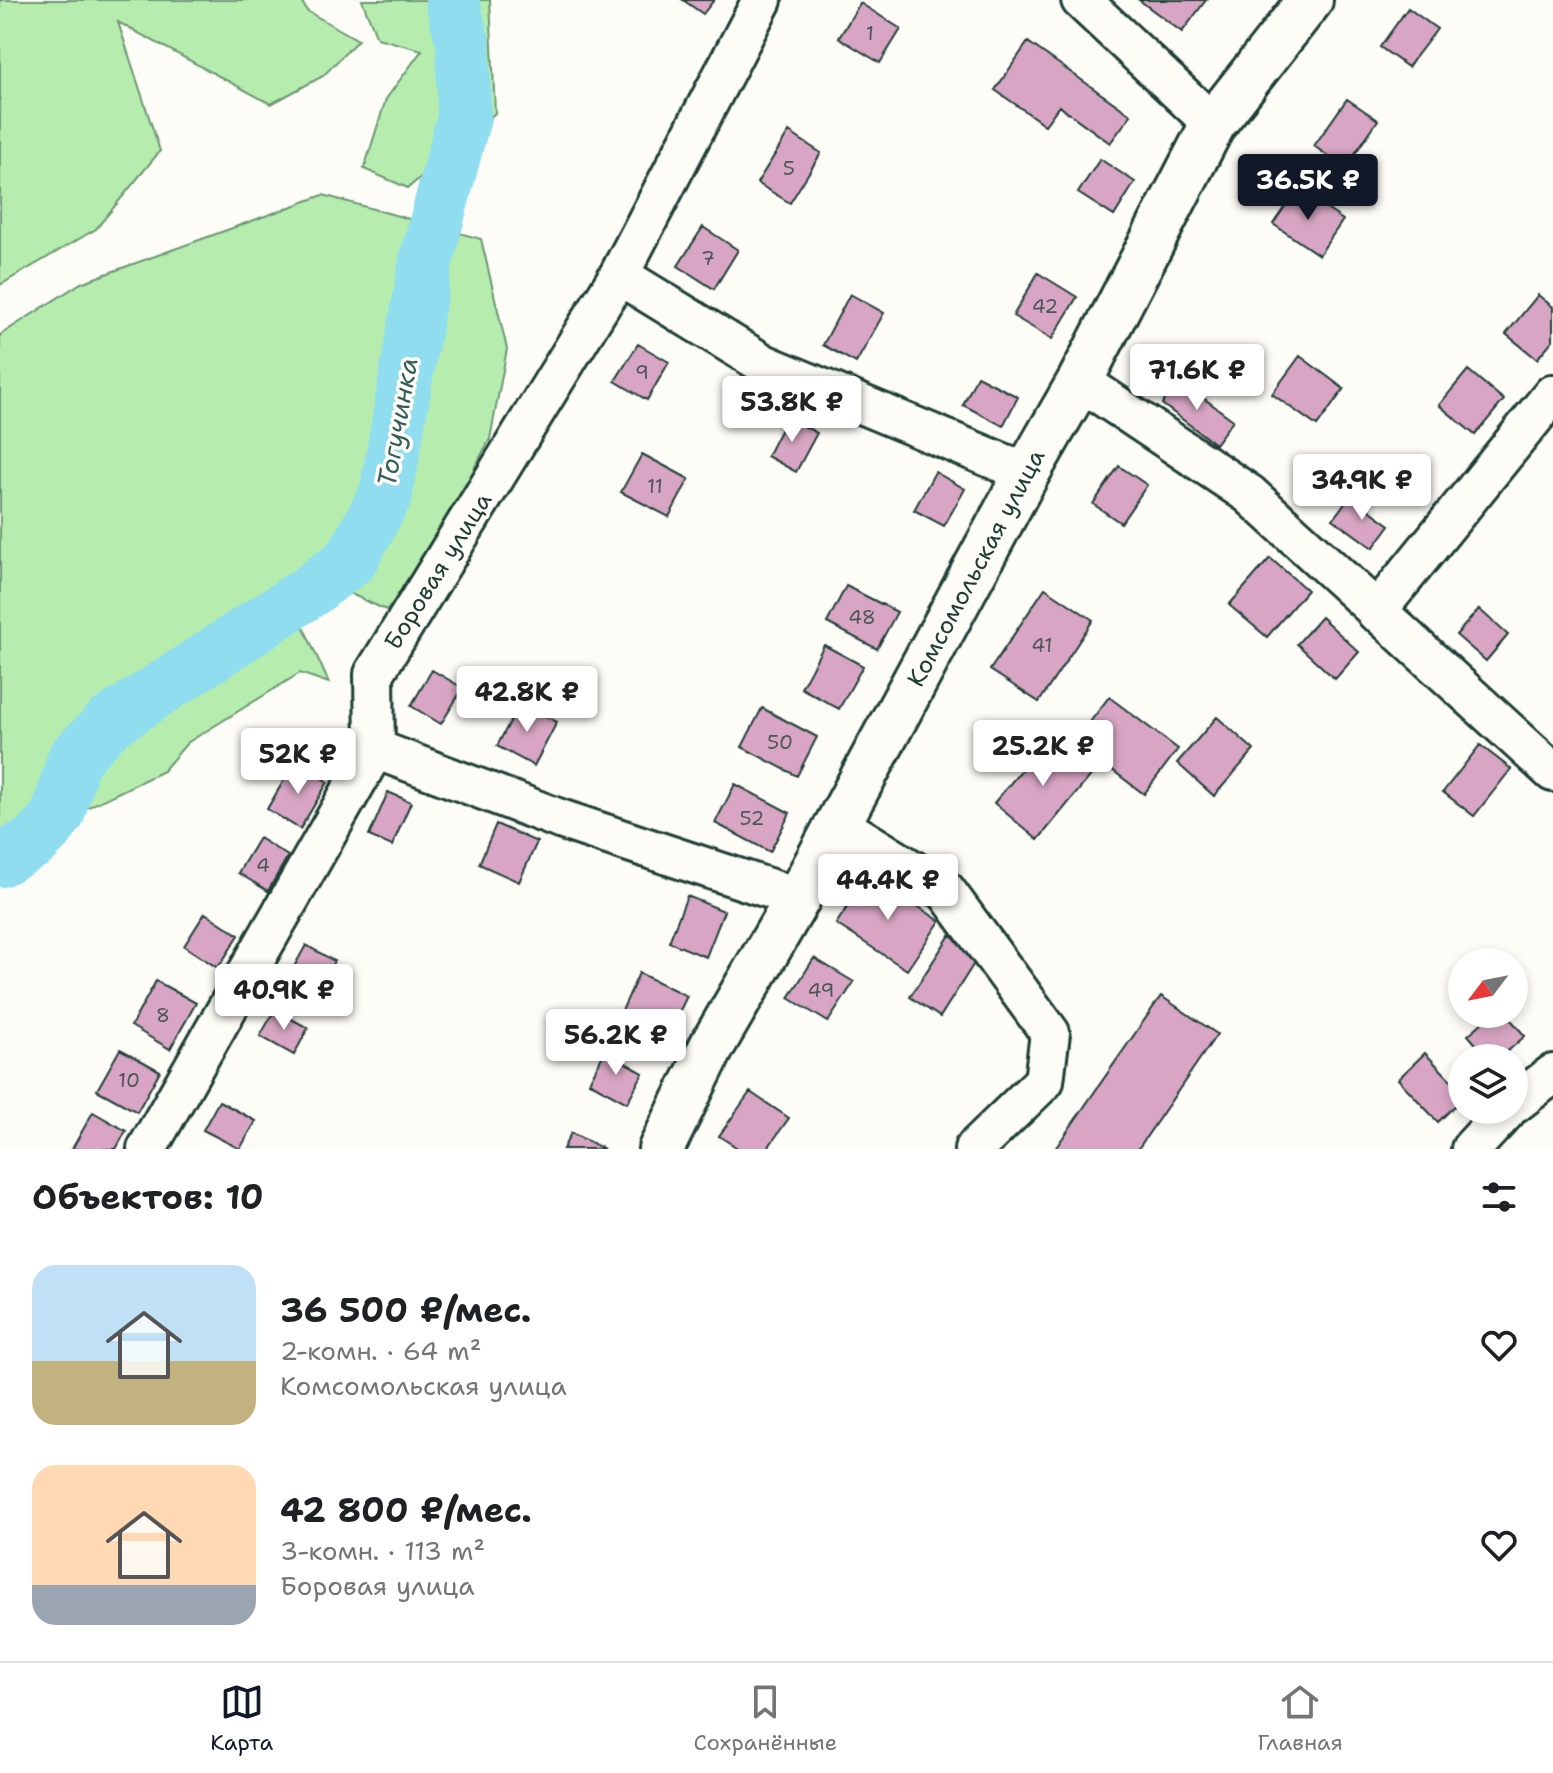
<!DOCTYPE html>
<html lang="ru">
<meta charset="utf-8">
<style>
body{margin:0;font-family:"Shantell Sans",sans-serif;background:#f2f2f2;color:#202124;height:100vh;display:flex;flex-direction:column;font-size:30px;white-space:nowrap}
*{box-sizing:border-box;margin:0}
p{font-size:26px;color:#757577}
.icon{flex:none;width:44px;height:44px;fill:none;stroke:currentColor;stroke-width:2;stroke-linecap:round;stroke-linejoin:round}
.map{position:relative;height:1149px;overflow:hidden}
.panel{display:flex;flex-direction:column;background:#fff;flex:1}
.panel>*{flex:none}
.needle{width:52px;rotate:238deg}
.controls{position:absolute;left:1448px;top:948px;display:grid;gap:16px}
.controls a{display:grid;place-items:center;width:80px;height:80px;border-radius:50%;background:#fff;box-shadow:0 4px 12px #0003;font-size:40px}
.price{position:absolute;translate:-50% -68px;padding:0 18px;border-radius:8px;background:#fff;color:#222;font-size:26px;line-height:52px;filter:drop-shadow(0 2px 4px #0008)}
.price::after{content:'';position:absolute;left:50%;top:48px;width:24px;height:18px;margin-left:-12px;background:inherit;clip-path:polygon(0 0,100% 0,50% 100%)}
.price.on{background:#111827;color:#fff}
ul{padding:0;list-style:none}
li{display:flex;align-items:center;gap:24px;height:200px;padding:0 32px}
li span{display:grid;place-items:center;flex:none;width:224px;height:160px;border-radius:24px;color:#555}
li>.icon{margin-inline-start:auto}
span .icon{width:96px;height:96px;fill:#fffc;stroke-width:1}
li b{font-size:34px}
h2{display:flex;justify-content:space-between;align-items:center;height:96px;padding:0 32px;font-size:34px}
.tab-bar{display:flex;justify-content:space-around;align-items:center;height:112px;border-top:2px solid #e0e0e0;background:#fff;font-size:22px;color:#757577}
.tab-bar a{display:grid;justify-items:center;gap:4px}
.tab-bar .on{color:#111827}
.map>svg:first-child{display:block}
.green{fill:#b6edaf;stroke:#6a9572;stroke-width:2}
.lines{fill:none;stroke-linecap:round;stroke-linejoin:round}
.river{stroke:#8fddee;stroke-width:54}
.building{fill:#d8a6c4;stroke:#1f3d34;stroke-width:2}
.minor-casing{stroke:#1f3d34;stroke-width:44}
.major-casing{stroke:#1f3d34;stroke-width:50}
.minor{stroke:#fdfcf7;stroke-width:38}
.major{stroke:#fdfcf7;stroke-width:44}
.labels{text-anchor:middle;dominant-baseline:central;stroke-width:7;stroke-linejoin:round;paint-order:stroke}
.number-label{font-size:20px;fill:#4d5758}
.street-label{font-size:24px;fill:#1f3d34;stroke:#fdfcf7}
.water-label{font-size:26px;font-style:italic;fill:#355d59;stroke:#fdfcf7}
</style>
<div class="map">
<svg width="1553" height="1149" viewBox="0 0 1553 1149">
<rect width="100%" height="100%" fill="#fdfcf7"/>
<filter id="ink" filterUnits="userSpaceOnUse"><feTurbulence type="fractalNoise" baseFrequency=".0125" numOctaves="2"/><feDisplacementMap in="SourceGraphic" scale="16" xChannelSelector="R" yChannelSelector="G"/><feConvolveMatrix kernelMatrix="1 2 1 2 8 2 1 2 1" color-interpolation-filters="sRGB"/></filter>
<g filter="url(#ink)">
<path class="green" d="M0,0h301l6,11 51,29 -35,36 -52,28 -153,-82 42,129 -64,78 -96,56z
M362,0h128l5,113 -87,75 -44,-19 22,-70 36,-49 -45,-12z
M323,195l158,44 26,110 -17,90 -75,139 -29,32 -48,-22 -35,38 26,57 -29,-10 -113,70 -24,28 -79,38 -84,76v-550l81,-52z"/>
<g class="lines">
<path class="river" d="M0,860l34,-18 13,-13 11,-15 16,-56 35,-35 201,-132 41,-31 35,-66 40,-233 38,-144 -1,-74 -11,-43"/>
</g>
<path class="building" d="M683,0h31l-11,14z
M1139,0h67l-24,32z
M860,3l41,26 -21,34 -41,-25z
M1408,8l29,21 -29,38 -28,-20z
M1028,42l103,73 -21,28 -51,-37 -14,19 -50,-35z
M1347,99l31,21 -33,48 -31,-22z
M789,132l32,21 -31,50 -33,-20z
M1100,159l35,23 -21,34 -36,-23z
M1297,189l46,31 -24,35 -46,-31z
M703,227l35,23 -24,39 -36,-23z
M1038,273l39,24 -25,42 -39,-23z
M850,294l34,19 -28,50 -33,-18z
M1538,295l15,12v33l-16,19 -31,-25z
M638,344l31,18 -22,38 -32,-19z
M1300,356l44,33 -27,37 -45,-32z
M1468,370l36,30 -29,35 -36,-30z
M977,376l41,21 -15,29 -40,-21z
M1179,380l54,40 -18,24 -53,-40z
M787,417l30,16 -21,39 -29,-16z
M642,454l47,25 -20,38 -48,-25z
M1119,466l28,19 -26,38 -28,-19z
M935,472l30,17 -21,37 -30,-16z
M1350,496l40,29 -17,23 -40,-29z
M1270,558l37,32 -40,47 -38,-32z
M846,586l51,26 -20,37 -50,-26z
M1045,588l48,32 -54,82 -49,-32z
M1479,609l29,26 -22,26 -30,-26z
M1321,617l38,35 -24,27 -38,-35z
M824,645l39,21 -24,43 -38,-21z
M432,670l31,18 -22,36 -30,-18z
M1109,697l69,52 -34,45 -69,-52z
M520,703l37,19 -23,44 -37,-20z
M762,708l55,29 -20,39 -55,-29z
M1217,717l37,33 -40,46 -37,-33z
M1049,737l44,36 -55,67 -44,-37z
M1480,745l31,24 -37,47 -31,-24z
M295,762l33,20 -28,47 -33,-20z
M735,784l55,29 -20,39 -55,-29z
M388,792l23,10 -19,44 -23,-10z
M496,824l41,18 -18,40 -40,-18z
M259,838l29,18 -20,35 -30,-18z
M869,874l71,47 -33,49 -71,-46z
M687,896l37,15 -18,46 -37,-15z
M205,913l34,22 -21,33 -34,-22z
M950,935l30,19 -40,63 -30,-20z
M306,945l28,16 -25,47 -29,-16z
M814,958l40,24 -26,40 -39,-24z
M639,973l48,23 -19,39 -47,-22z
M156,981l40,22 -26,46 -39,-23z
M1161,996l56,38 -79,115h-83z
M275,1010l33,18 -14,27 -34,-19z
M1492,1014h14l19,22 -25,22h-12l-20,-23z
M120,1049l40,22 -23,41 -40,-22z
M605,1051l38,22 -16,30 -38,-21z
M1425,1053l37,39v7l-24,23 -40,-43z
M750,1092l39,26 -22,31h-28l-20,-13z
M219,1101l37,20 -16,28 -37,-19z
M93,1112l33,19 -10,18h-44z
M571,1133l33,16h-41z"/>
<g class="lines">
<defs>
<path id="minor" d="M1081,0l132,124
M619,275l145,89 263,109
M1080,381l169,113 304,278
M1376,612l177,-218
M375,749l185,70 238,79
M838,824l108,67 104,142 -6,48 -70,68
M1514,1104l39,-30
M147,1149l228,-400 -1,-75 245,-399 143,-275
M1471,1149l36,-39"/>
<path id="major" d="M661,1149l51,-103 86,-148 229,-425 53,-92 133,-257 97,-124"/>
</defs>
<use href="#minor" class="minor-casing"/>
<use href="#major" class="major-casing"/>
<use href="#minor" class="minor"/>
<use href="#major" class="major"/>
</g>
</g>
<g class="labels">
<g class="number-label">
<text x="870" y="33">1</text>
<text x="789" y="168">5</text>
<text x="708" y="258">7</text>
<text x="1045" y="306">42</text>
<text x="642" y="372">9</text>
<text x="655" y="486">11</text>
<text x="862" y="617">48</text>
<text x="1042" y="645">41</text>
<text x="780" y="742">50</text>
<text x="752" y="818">52</text>
<text x="263" y="865">4</text>
<text x="821" y="990">49</text>
<text x="163" y="1015">8</text>
<text x="129" y="1080">10</text>
</g>
<g class="street-label">
<text transform="translate(976 568) rotate(-62)">Комсомольская улица</text>
<text transform="translate(438 571) rotate(-58)">Боровая улица</text>
</g>
<g class="water-label">
<text transform="translate(397 422) rotate(-80)">Тогучинка</text>
</g>
</g>
</svg>
<div class="controls">
<a><svg class="needle" viewBox="-14 -14 28 28"><path d="M0-13l5 13h-10z" fill="#e53935"/><path d="M0 13l5-13h-10z" fill="#757577"/></svg></a>
<a><svg class="icon" aria-label="layers" viewBox="0 0 24 24"><path d="M12 4l9 5-9 5-9-5zM3 14l9 5 9-5"/></svg></a>
</div>
<b class="price on" style="left:1308px;top:222px">36.5K ₽</b>
<b class="price" style="left:1197px;top:412px">71.6K ₽</b>
<b class="price" style="left:792px;top:444px">53.8K ₽</b>
<b class="price" style="left:1362px;top:522px">34.9K ₽</b>
<b class="price" style="left:527px;top:734px">42.8K ₽</b>
<b class="price" style="left:1043px;top:788px">25.2K ₽</b>
<b class="price" style="left:298px;top:796px">52K ₽</b>
<b class="price" style="left:888px;top:922px">44.4K ₽</b>
<b class="price" style="left:284px;top:1032px">40.9K ₽</b>
<b class="price" style="left:616px;top:1077px">56.2K ₽</b>
</div>
<section class="panel">
<h2>Объектов: 10<svg class="icon" aria-label="filters" viewBox="0 0 24 24"><path d="M4 7h16M4 17h16"/><circle cx="9" cy="7" r="2"/><circle cx="15" cy="17" r="2"/></svg></h2>
<ul>
<li><span style="background:linear-gradient(#bfe0f5 60%,#c2b280 0)"><svg class="icon" aria-label="home" viewBox="0 0 24 24"><path d="M3 11l9-7 9 7M6 9v11h12V9"/></svg></span><div><b>36 500 ₽/мес.</b><p>2-комн. · 64 m²</p><p>Комсомольская улица</p></div><svg class="icon" aria-label="heart" viewBox="0 0 24 24"><path d="M12 20l-8-8c-3-5 5-10 8-4 3-6 11-1 8 4z"/></svg></li>
<li><span style="background:linear-gradient(#ffd9b3 75%,#9aa5b1 0)"><svg class="icon" aria-label="home" viewBox="0 0 24 24"><path d="M3 11l9-7 9 7M6 9v11h12V9"/></svg></span><div><b>42 800 ₽/мес.</b><p>3-комн. · 113 m²</p><p>Боровая улица</p></div><svg class="icon" aria-label="heart" viewBox="0 0 24 24"><path d="M12 20l-8-8c-3-5 5-10 8-4 3-6 11-1 8 4z"/></svg></li>
</ul>
</section>
<nav class="tab-bar">
<a class="on"><svg class="icon" aria-label="map" viewBox="0 0 24 24"><path d="M3 6l6-2 6 2 6-2v14l-6 2-6-2-6 2zM9 4v14M15 6v14"/></svg>Карта</a>
<a><svg class="icon" aria-label="saved" viewBox="0 0 24 24"><path d="M7 4h10v16l-5-4-5 4z"/></svg>Сохранённые</a>
<a><svg class="icon" aria-label="home" viewBox="0 0 24 24"><path d="M3 11l9-7 9 7M6 9v11h12V9"/></svg>Главная</a>
</nav>
